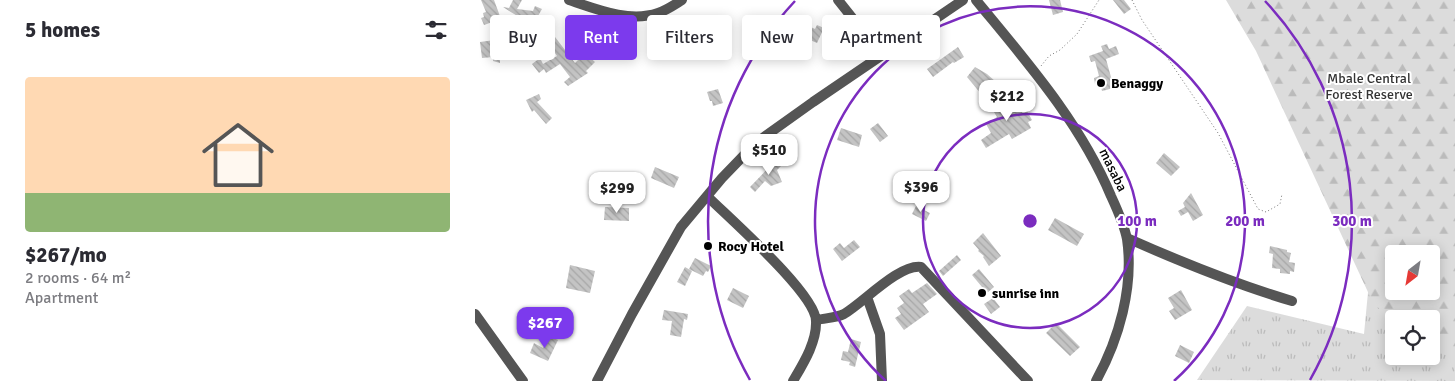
<!DOCTYPE html>
<meta charset="utf-8">
<style>
body{margin:0;font-family:Signika,sans-serif;background:#f2f2f3;color:#2b2b33;height:100vh;display:flex;flex-direction:column;font-size:19px;white-space:nowrap}
*{box-sizing:border-box;margin:0}
p{font-size:16px;color:#7c7c81}
.icon{flex:none;width:28px;height:28px;fill:none;stroke:currentColor;stroke-width:2;stroke-linecap:round;stroke-linejoin:round}
.map{position:relative;flex:1;overflow:hidden}
.drawer{display:flex;flex-direction:column;background:#fff;width:475px}
.drawer>*{flex:none}
.top-card{position:absolute;left:15px;top:15px;width:475px;height:45px;display:flex;gap:10px}
.needle{width:32px;rotate:211deg}
.tools{position:absolute;left:910px;top:245px;display:grid;gap:10px}
.tools a{display:grid;place-items:center;width:55px;height:55px;border-radius:5px;background:#fff;box-shadow:0 2px 12px #0003;font-size:25px}
.price{position:absolute;translate:-50% -42px;padding:0 11px;border-radius:10px;background:#fff;color:#222;font-size:16px;line-height:32px;filter:drop-shadow(0 1px 2px #0008)}
.price::after{content:'';position:absolute;left:50%;top:30px;width:15px;height:11px;margin-left:-8px;background:inherit;clip-path:polygon(0 0,100% 0,50% 100%)}
.price.active{background:#7c3aed;color:#fff}
ul{padding:0;list-style:none}
li{display:grid;align-content:center;gap:10px;height:265px;padding:0 25px}
li+li{border-top:1px solid #e1e1e2}
li span{display:grid;place-items:center;height:155px;border-radius:5px;color:#555}
li>.icon{margin-inline-start:auto}
span .icon{width:90px;height:90px;fill:#fffc;stroke-width:1}
li b{font-size:21px}
h2{display:flex;justify-content:space-between;align-items:center;height:60px;padding:0 25px;font-size:21px}
.chip{padding:0 18px;border-radius:5px;background:#fff;box-shadow:0 2px 12px #0003;font-size:18px;line-height:45px}
.chip.active{background:#7c3aed;color:#fff}
main{display:flex;flex:1;min-height:0}
.map>svg:first-child{display:block}
.grass{fill:url(#grass-tufts);fill-rule:evenodd}
.forest{fill:url(#forest-firs);fill-rule:evenodd}
.building{fill:url(#building-back-hatch)}
.lines{fill:none;stroke-linecap:round;stroke-linejoin:round}
.path{stroke:#777;stroke-width:1;stroke-dasharray:1 2.5;stroke-linecap:butt}
.minor{stroke:#555;stroke-width:10}
.ring{fill:none;stroke:#7b2cbf;stroke-width:2.5}
.poi-dot{fill:#000;stroke:#fff;stroke-width:2}
.labels{text-anchor:middle;dominant-baseline:central;stroke-width:4;stroke-linejoin:round;paint-order:stroke}
.park-label{font-size:14px;fill:#333;stroke:#fff}
.poi-label{font-size:14px;font-weight:bold;fill:#000;stroke:#fff;text-anchor:start}
.street-label{font-size:14px;fill:#000;stroke:#fff}
.centre{fill:#7b2cbf;stroke:#fff;stroke-width:2.5}
.ring-label{font-size:15px;text-anchor:middle;font-weight:bold;fill:#7b2cbf;stroke:#fff;stroke-width:4;stroke-linejoin:round;paint-order:stroke}
</style>
<main>
<section class="drawer">
<h2>5 homes<svg class="icon" aria-label="filters" viewBox="0 0 24 24"><path d="M4 7h16M4 17h16"/><circle cx="9" cy="7" r="2"/><circle cx="15" cy="17" r="2"/></svg></h2>
<ul>
<li><span style="background:linear-gradient(#ffd9b3 75%,#8fb573 0)"><svg class="icon" aria-label="home" viewBox="0 0 24 24"><path d="M3 11l9-7 9 7M6 9v11h12V9"/></svg></span><div><b>$267/mo</b><p>2 rooms · 64 m²</p><p>Apartment</p></div></li>
</ul>
</section>
<div class="map">
<svg width="980" height="381" viewBox="0 0 980 381">
<defs>
<pattern id="grass-tufts" width="24" height="20" patternUnits="userSpaceOnUse" patternTransform="scale(1.25)"><rect width="24" height="20" fill="#dcdcdc"/><path d="M3 7l-1-3M5 7V3M7 7l1-3M15 17l-1-3M17 17v-4M19 17l1-3" fill="none" stroke="#bbb"/></pattern>
<pattern id="forest-firs" width="22" height="20" patternUnits="userSpaceOnUse" patternTransform="scale(1.25)"><rect width="22" height="20" fill="#dcdcdc"/><path d="M5 1l3.5 6h-7zM16 11l3.5 6h-7z" fill="#bbb"/></pattern>
<pattern id="building-back-hatch" width="6" height="6" patternUnits="userSpaceOnUse" patternTransform="scale(1.25)"><rect width="6" height="6" fill="#c4c4c4"/><path d="M-1 5l2 2M0 0l6 6M5-1l2 2" fill="none" stroke="#a7a7a7"/></pattern>
</defs>
<rect width="100%" height="100%" fill="#fff"/>
<path class="grass" d="M904,178l76,47v156l-258,-1 50,-74 117,28zM919,254h37v37h-37zM919,319h37v37h-37z"/>
<path class="forest" d="M751,0h229v354l-24,-14v-21h-35l-22,-14 -118,-254zM919,254h37v37h-37z"/>
<path class="building" d="M6,0h13l7,19 -17,6 -3,-7 3,-1 -1,-4 3,-1z
M38,0h9l-5,9 16,2 2,-5 7,3 -8,14h8l-1,17 8,1 6,-4 20,26 10,-10 10,9 -9,9 2,2 -20,13 -4,-4 6,-5 -10,-13 -14,9 -2,-4 -5,4 -7,-9 8,-6 3,6 14,-8 -4,-6 1,-1 -4,-2 -12,-1v2l-19,-2v-2l-19,1v18l-7,-2v-4l-11,1 -2,-16 37,-5 2,-20 -16,-10 6,1z
M574,0h11l3,12 -10,3z
M638,0h11l7,9 -7,5z
M405,16l10,12 -7,6 -10,-12z
M328,23l12,6 2,-4 7,3 -7,15 -7,-3 1,-3 -12,-5z
M216,28l16,14 -6,7 -17,-14z
M632,44l2,5 7,-3 3,8 -13,5 8,29 -12,3 -2,-8 -5,1 -1,-6 5,-2 -4,-15 -4,1 -2,-6 14,-5 -2,-5z
M483,47l6,10 -10,6 -1,-1 -20,15 -6,-8z
M500,67l12,7 9,8 -14,13 -15,-18z
M243,89l5,14 -10,3 -1,-5h-2l-3,-9z
M64,94l2,5 -4,3 15,16 -6,6 -12,-14 -2,2 -6,-12z
M537,95l11,19 4,-3 5,9 -4,2 3,6 -19,11 -3,-5 -23,14 -5,-8 10,-7 -5,-9 11,-7 -6,-10z
M403,123l10,13 -8,6 -10,-13z
M366,128l21,7 -3,12 -22,-7z
M689,153l16,14 -9,9 -15,-13z
M302,159l6,5 -6,6 5,12 -11,4 -6,-5 -10,11 -5,-5z
M180,167l24,10 -5,11 -23,-10z
M716,193l12,22 -10,6 -5,-9 -7,4 -3,-5 7,-4 -2,-4z
M441,206l14,7 -4,8 -14,-7z
M130,207l24,1v13l-25,-1z
M580,218l29,16 -7,12 -29,-16z
M508,233l18,23 -12,10 -6,-9 1,-1 -6,-5 1,-1 -6,-7z
M379,240l6,7 -18,14 -9,-12 7,-6 4,5z
M795,246l17,4v2l4,1 -2,9 6,1 -1,9 -4,-1v3l-10,-1v-4l-8,-1 1,-14 -4,-1z
M482,255l4,5 -18,16 -4,-5z
M220,258l16,8 -3,6 -2,-1 -3,5 -14,-7z
M95,265l25,6 -5,22 -24,-5z
M210,267l7,4 -7,15 -8,-4z
M504,269l15,18 -7,6 -15,-18z
M452,283l10,11 -14,10 6,8 -25,18 -9,-12 6,-4 -4,-6 7,-5 -5,-7 10,-7 3,4z
M258,288l16,8 -6,12 -16,-8z
M706,290l11,20 -17,10 -6,-9 5,-3 -6,-10z
M518,298l7,9 -9,7 -7,-10z
M189,310l24,4 -1,6 -3,-1 -3,18 -11,-2 2,-14 -10,-1z
M581,323l24,24 -10,9 -24,-23z
M74,336l9,4 -10,21 -18,-8 4,-10 9,5z
M376,339l10,3 -6,25 -6,-2 1,-3 -9,-2 2,-9 5,1z
M705,345l14,7 -5,11 -14,-7z"/>
<g class="lines">
<path class="path" d="M657,0l10,20 76,113 40,76 8,3 14,-8 2,-10
M566,66l8,-10 11,-6 17,-16 22,-34"/>
<path class="minor" d="M94,0c27,9 60,23 89,13 9,-3 16,-8 24,-13
M363,0l43,54
M501,0c50,61 104,122 135,196 6,13 13,28 16,43 7,48 -8,100 -31,142
M232,196c22,22 109,98 109,125 1,21 -13,43 -23,60
M652,238c54,24 108,46 165,63
M392,297l13,37 2,47
M0,314l48,67
M342,320c8,-2 19,-2 27,-6 19,-11 55,-50 77,-47l107,114
M122,381l35,-67 49,-87 41,-49 28,-29 14,-12 49,-35 150,-102"/>
</g>
<g class="ring">
<circle cx="555" cy="221" r="107"/>
<path d="M411 381A215 215 0 1 1 699 381"/>
<path d="M275 380A322 322 0 0 1 320 1M790 1A322 322 0 0 1 835 380"/>
</g>
<g class="poi-dot">
<circle cx="626" cy="83" r="5"/>
<circle cx="233" cy="246" r="5"/>
<circle cx="507" cy="293" r="5"/>
</g>
<g class="labels">
<g class="park-label">
<text x="894" y="78">Mbale Central<tspan x="894" dy="16">Forest Reserve</tspan></text>
</g>
<g class="poi-label">
<text x="636" y="83">Benaggy</text>
<text x="243" y="246">Rocy Hotel</text>
<text x="517" y="293">sunrise inn</text>
</g>
<g class="street-label">
<text transform="translate(638 170) rotate(64)">masaba</text>
</g>
</g>
<circle cx="555" cy="221" r="8" class="centre"/>
<g class="ring-label">
<text x="662" y="226">100 m</text>
<text x="770" y="226">200 m</text>
<text x="877" y="226">300 m</text>
</g>
</svg>
<div class="tools">
<a><svg class="needle" viewBox="-14 -14 28 28"><path d="M0-13l5 13h-10z" fill="#e53935"/><path d="M0 13l5-13h-10z" fill="#7c7c81"/></svg></a>
<a><svg class="icon" aria-label="locate" viewBox="0 0 24 24"><circle cx="12" cy="12" r="6"/><path d="M12 2v4M12 18v4M2 12h4M18 12h4"/></svg></a>
</div>
<b class="price" style="left:532px;top:122px">$212</b>
<b class="price" style="left:294px;top:176px">$510</b>
<b class="price" style="left:446px;top:213px">$396</b>
<b class="price" style="left:142px;top:214px">$299</b>
<b class="price active" style="left:70px;top:349px">$267</b>
<div class="top-card">
<a class="chip">Buy</a>
<a class="chip active">Rent</a>
<a class="chip">Filters</a>
<a class="chip">New</a>
<a class="chip">Apartment</a>
</div>
</div>
</main>
